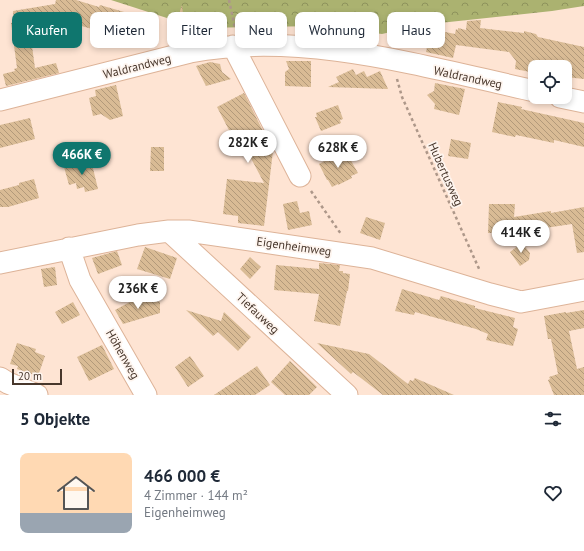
<!DOCTYPE html>
<html lang="de">
<meta charset="utf-8">
<style>
body{margin:0;font-family:"PT Sans",sans-serif;background:#f2f2f3;color:#1f2937;height:100vh;display:flex;flex-direction:column;font-size:15px;white-space:nowrap}
*{box-sizing:border-box;margin:0}
p{font-size:13px;color:#747a83}
.icon{flex:none;width:22px;height:22px;fill:none;stroke:currentColor;stroke-width:2;stroke-linecap:round;stroke-linejoin:round}
.map{position:relative;height:395px;overflow:hidden}
.details{display:flex;flex-direction:column;background:#fff;flex:1}
.details>*{flex:none}
.guide{position:absolute;left:12px;top:12px;width:560px;height:36px;display:flex;gap:8px}
.tools{position:absolute;left:528px;top:60px;display:grid;gap:8px}
.tools a{display:grid;place-items:center;width:44px;height:44px;border-radius:8px;background:#fff;box-shadow:0 2px 6px #0003;font-size:20px}
.scale{position:absolute;left:12px;bottom:10px;width:50px;box-sizing:border-box;padding-left:4px;border:2px solid #48372c;border-top:0;font-size:11px;line-height:14px;white-space:nowrap;color:#48372c;-webkit-text-stroke:3px #fef5ef;paint-order:stroke}
.price{position:absolute;translate:-50% -34px;padding:0 9px;border-radius:14px;background:#fff;color:#222;font-size:13px;line-height:26px;filter:drop-shadow(0 1px 2px #0008)}
.price::after{content:'';position:absolute;left:50%;top:24px;width:12px;height:9px;margin-left:-6px;background:inherit;clip-path:polygon(0 0,100% 0,50% 100%)}
.price.current{background:#0f766e;color:#fff}
ul{padding:0;list-style:none}
li{display:flex;align-items:center;gap:12px;height:100px;padding:0 20px}
li span{display:grid;place-items:center;flex:none;width:112px;height:80px;border-radius:8px;color:#555}
li>.icon{margin-inline-start:auto}
span .icon{width:48px;height:48px;fill:#fffc;stroke-width:1}
li b{font-size:17px}
h2{display:flex;justify-content:space-between;align-items:center;height:48px;padding:0 20px;font-size:17px}
.chip{padding:0 14px;border-radius:8px;background:#fff;box-shadow:0 2px 6px #0003;font-size:14px;line-height:36px}
.chip.current{background:#0f766e;color:#fff}
.map>svg:first-child{display:block}
.forest{fill:url(#forest-crowns)}
.building{fill:url(#building-back-hatch)}
.lines{fill:none;stroke-linecap:round;stroke-linejoin:round}
.minor-casing{stroke:#ddb398;stroke-width:23}
.path{stroke:#ad9789;stroke-width:2.5;stroke-dasharray:3 3;stroke-linecap:butt}
.minor{stroke:#fff;stroke-width:21}
.labels{text-anchor:middle;dominant-baseline:central;stroke-width:3.5;stroke-linejoin:round;paint-order:stroke}
.street-label{font-size:12px;fill:#48372c;stroke:#fef5ef}
</style>
<div class="map">
<svg width="584" height="395" viewBox="0 0 584 395">
<defs>
<pattern id="forest-crowns" width="20" height="18" patternUnits="userSpaceOnUse"><rect width="20" height="18" fill="#abb270"/><path d="M2 6a3 3 0 1 1 6 0M12 15a3 3 0 1 1 6 0" fill="none" stroke="#8d925c"/></pattern>
<pattern id="building-back-hatch" width="6" height="6" patternUnits="userSpaceOnUse"><rect width="6" height="6" fill="#d9bb95"/><path d="M-1 5l2 2M0 0l6 6M5-1l2 2" fill="none" stroke="#b2997a"/></pattern>
</defs>
<rect width="100%" height="100%" fill="#fee4d3"/>
<path class="forest" d="M111,0h473v6l-32,5 -131,14 -39,9 -61,-8 -123,2z"/>
<path class="building" d="M56,0h20l23,7 1,-2 31,9 -7,24 -46,-13 -1,4 -30,-9 -18,4 6,44 21,-5 3,10 -53,13 -3,-12 12,-3 -1,-2 3,-1 -6,-45 3,-1 -1,-11 42,-7z
M182,5l4,36 -8,2 -8,-3z
M481,20l-1,8 44,5v-2l12,3 2,3 46,10v32l-19,-2v-10h-30v6l-20,-4 1,-8 -7,-9 -53,-7 -3,13 -27,-6 5,-23 24,5 1,-5 2,1v-2l8,2 1,-9z
M286,61h25v26l-26,-1v-14l4,-3z
M210,62l10,2 2,8 9,7 -25,7 -10,-20z
M353,69l3,6 8,-4 3,6 13,-6 8,18 -60,-2 11,-5 -3,-5z
M435,83l30,6 -6,26 -25,-6 1,-5 -8,-9 7,-4z
M116,85l7,31 -13,4 -9,-6 -8,2 -4,-18 7,-2 -1,-6z
M244,93l29,58 -9,75 -26,-3v-7l-15,-2 4,-35 37,4 -28,-53 -6,2 -13,-25z
M498,102l24,5 -1,2 63,14v24l-30,-7v3l-38,-8 -1,2 -23,-5z
M338,105l5,14 -3,1 1,3 -20,8 -6,-14h2l-1,-4z
M30,118l5,21 -35,9v-23z
M451,139l20,4 -3,16 -20,-3z
M151,147h13v24h-14z
M345,150l13,23 -7,3 1,2 -14,7v-1l-6,3 -4,-7h-1l-8,-16z
M91,160l7,29 -13,3 -1,-5 -7,2 -1,-6 -7,2 -5,-18z
M34,179l5,19 -31,9h-8v-17l19,-5v-2z
M297,201l3,12 9,-2 3,14 -24,5 -5,-26z
M489,204h26l-1,13 37,-6v2l33,-6v45l-7,1 -5,-29 -61,9h-23z
M366,217l19,6 -5,17 -20,-7z
M522,243l8,10 -1,7 -9,6 -10,-14z
M145,247l32,11 -7,21 -33,-10z
M117,251l5,14 -24,9 -6,-16z
M250,257l11,10 -11,12 -10,-10z
M319,263l21,2 -1,6h4v2l7,1 -2,17h-1l-7,35 -26,-5 5,-27 -45,-4 2,-25 43,4z
M55,267l2,18 -13,2 -3,-18z
M402,289l37,11 2,-4 34,10v2l40,10 -2,9 5,2 -5,17 -27,-6 2,-6 -12,-5 -61,-17 -1,3 -19,-4z
M141,296l19,6v11l-37,11 -8,-14z
M73,302l7,13 -18,9 -7,-12z
M186,310l35,11 3,-9 27,25 -13,14 -20,-19 -5,4z
M584,310v18l-15,3 8,38 7,-2v28h-30l-6,-15 2,-1 -1,-2 9,-3 -7,-35h-3l-4,-23 22,-4v1z
M17,343l19,6 -1,3 10,4 -7,20 -21,-7 1,-3 -8,-2z
M317,343l52,11 39,30 2,-4 3,1 2,-3 39,17h-71l-30,-23 -2,2z
M102,345l12,24 -25,12 -12,-24z
M190,356l14,20 -16,11 -13,-20z
M290,361l27,26 -8,8h-24l-14,-13z
M257,366l13,19 -15,10h-41z"/>
<g class="lines">
<defs>
<path id="minor" d="M233,46l67,130
M560,97l24,5
M0,100l190,-48c112,-22 235,15 345,39
M169,231l178,164
M69,248l11,32 66,115
M0,263l138,-28 31,-4h19l184,27 118,36 31,8 63,-12
M0,378l8,5 29,12"/>
</defs>
<use href="#minor" class="minor-casing"/>
<path class="path" d="M229,0l6,28
M397,79l5,18 78,174
M311,191l30,43"/>
<use href="#minor" class="minor"/>
</g>
<g class="labels">
<g class="street-label">
<text transform="translate(137 66) rotate(-14)">Waldrandweg</text>
<text transform="translate(468 77) rotate(12)">Waldrandweg</text>
<text transform="translate(446 174) rotate(66)">Hubertusweg</text>
<text transform="translate(294 246) rotate(8)">Eigenheimweg</text>
<text transform="translate(258 313) rotate(43)">Tiefauweg</text>
<text transform="translate(123 354) rotate(60)">Höhenweg</text>
</g>
</g>
</svg>
<div class="tools">
<a><svg class="icon" aria-label="locate" viewBox="0 0 24 24"><circle cx="12" cy="12" r="6"/><path d="M12 2v4M12 18v4M2 12h4M18 12h4"/></svg></a>
</div>
<div class="scale">20 m</div>
<b class="price" style="left:248px;top:164px">282K €</b>
<b class="price" style="left:338px;top:169px">628K €</b>
<b class="price current" style="left:82px;top:176px">466K €</b>
<b class="price" style="left:521px;top:254px">414K €</b>
<b class="price" style="left:138px;top:310px">236K €</b>
<div class="guide">
<a class="chip current">Kaufen</a>
<a class="chip">Mieten</a>
<a class="chip">Filter</a>
<a class="chip">Neu</a>
<a class="chip">Wohnung</a>
<a class="chip">Haus</a>
</div>
</div>
<section class="details">
<h2>5 Objekte<svg class="icon" aria-label="filters" viewBox="0 0 24 24"><path d="M4 7h16M4 17h16"/><circle cx="9" cy="7" r="2"/><circle cx="15" cy="17" r="2"/></svg></h2>
<ul>
<li><span style="background:linear-gradient(#ffd9b3 75%,#9aa5b1 0)"><svg class="icon" aria-label="home" viewBox="0 0 24 24"><path d="M3 11l9-7 9 7M6 9v11h12V9"/></svg></span><div><b>466 000 €</b><p>4 Zimmer · 144 m²</p><p>Eigenheimweg</p></div><svg class="icon" aria-label="heart" viewBox="0 0 24 24"><path d="M12 20l-8-8c-3-5 5-10 8-4 3-6 11-1 8 4z"/></svg></li>
</ul>
</section>
